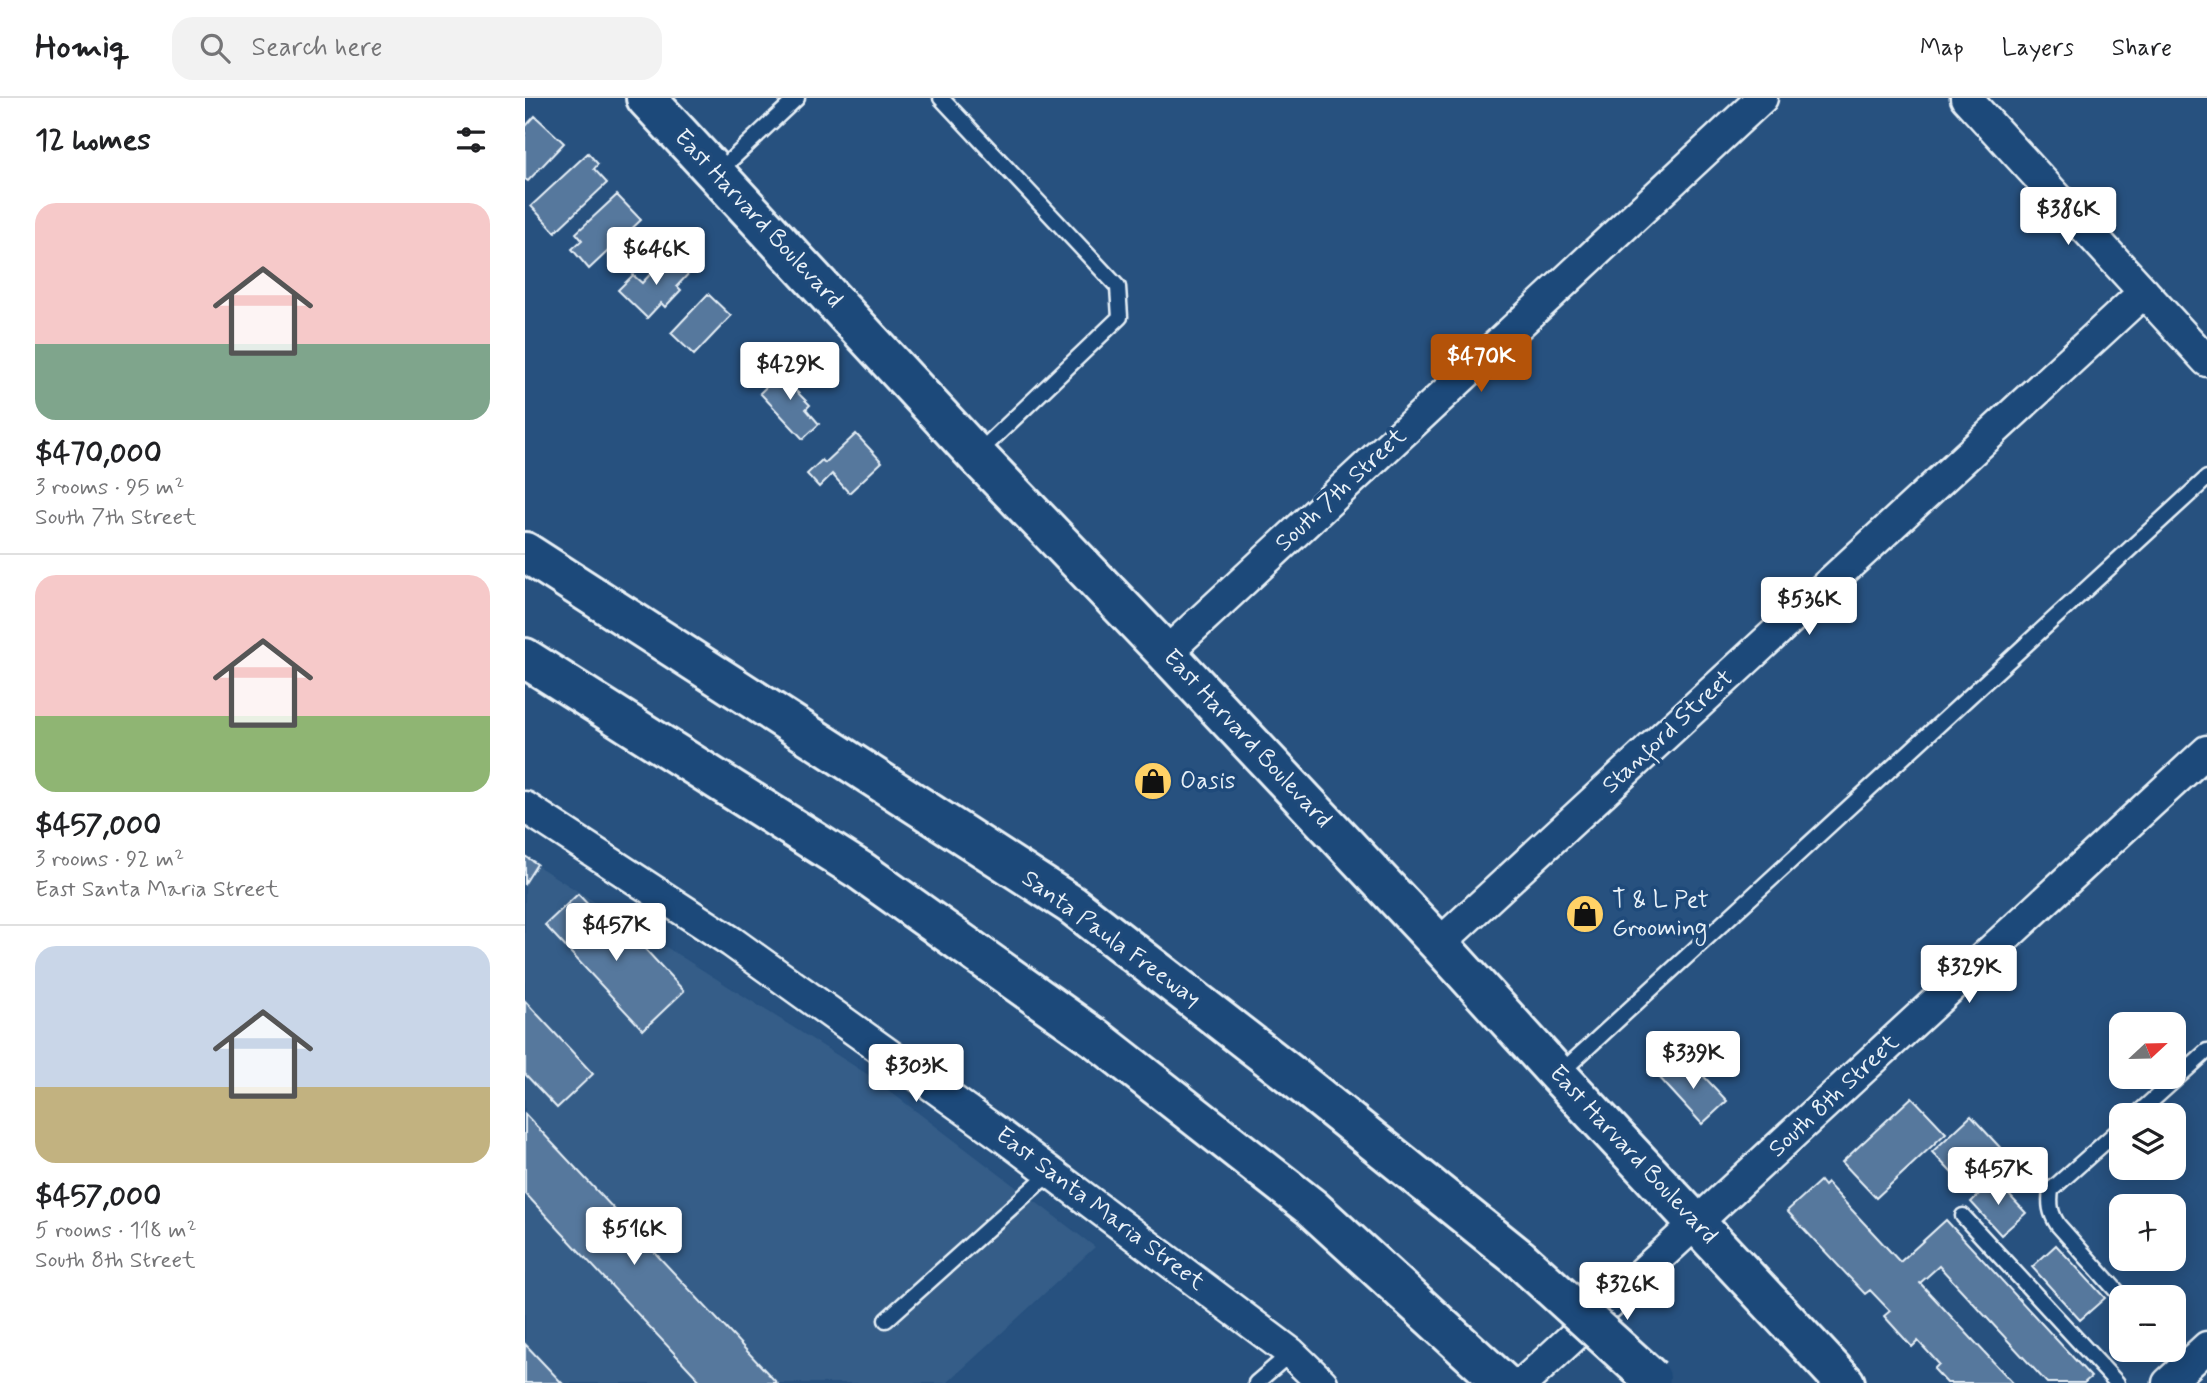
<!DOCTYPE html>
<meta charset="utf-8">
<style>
body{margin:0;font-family:Mynerve,sans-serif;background:#f2f2f2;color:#202124;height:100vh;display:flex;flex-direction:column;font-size:26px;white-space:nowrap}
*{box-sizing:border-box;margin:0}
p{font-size:23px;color:#757577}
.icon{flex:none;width:38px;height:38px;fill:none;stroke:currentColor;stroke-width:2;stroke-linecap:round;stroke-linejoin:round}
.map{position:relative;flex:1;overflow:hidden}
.sheet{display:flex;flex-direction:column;background:#fff;width:525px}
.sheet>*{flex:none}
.needle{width:46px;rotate:68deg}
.controls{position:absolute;left:1584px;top:914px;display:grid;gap:14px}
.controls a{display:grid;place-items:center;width:77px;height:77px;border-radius:14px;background:#fff;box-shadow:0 4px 18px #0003;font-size:35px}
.price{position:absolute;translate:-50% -60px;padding:0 16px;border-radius:7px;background:#fff;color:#222;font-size:23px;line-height:46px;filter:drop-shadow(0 2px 4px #0008)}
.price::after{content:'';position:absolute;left:50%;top:42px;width:21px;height:16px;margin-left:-10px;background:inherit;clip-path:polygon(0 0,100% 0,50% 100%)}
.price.active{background:#b45309;color:#fff}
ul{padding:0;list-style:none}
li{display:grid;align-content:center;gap:14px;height:371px;padding:0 35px}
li+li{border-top:2px solid #e0e0e0}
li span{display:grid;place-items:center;height:217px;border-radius:21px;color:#555}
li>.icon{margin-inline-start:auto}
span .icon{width:126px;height:126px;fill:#fffc;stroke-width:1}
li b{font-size:30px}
h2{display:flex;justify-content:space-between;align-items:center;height:84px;padding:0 35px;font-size:30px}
header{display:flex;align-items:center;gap:42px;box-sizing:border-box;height:98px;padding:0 35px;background:#fff;border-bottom:2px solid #e0e0e0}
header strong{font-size:33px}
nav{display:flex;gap:38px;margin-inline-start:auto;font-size:24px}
.search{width:490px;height:63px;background:#f2f2f2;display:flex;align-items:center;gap:18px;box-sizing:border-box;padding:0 24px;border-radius:21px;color:#757577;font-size:26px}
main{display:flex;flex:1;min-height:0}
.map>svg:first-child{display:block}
.built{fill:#355d88}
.building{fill:#57789d;stroke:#e8f1f8;stroke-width:2}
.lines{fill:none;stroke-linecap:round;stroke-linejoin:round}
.service-casing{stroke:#e8f1f8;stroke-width:19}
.minor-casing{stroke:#e8f1f8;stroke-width:35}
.primary-casing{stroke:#e8f1f8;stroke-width:44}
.motorway-casing{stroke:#e8f1f8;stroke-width:44}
.service{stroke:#1f4a7a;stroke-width:14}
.minor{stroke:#1f4a7a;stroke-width:30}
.primary{stroke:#1f4a7a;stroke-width:38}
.motorway{stroke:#1f4a7a;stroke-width:38}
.motorway-bridge-casing{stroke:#e8f1f8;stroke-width:44;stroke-linecap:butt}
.motorway-bridge{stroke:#1f4a7a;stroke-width:38}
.labels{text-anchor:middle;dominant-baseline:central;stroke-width:7;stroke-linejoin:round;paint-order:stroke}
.street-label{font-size:24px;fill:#e8f1f8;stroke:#1f4a7a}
.poi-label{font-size:24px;fill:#e8f1f8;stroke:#1f4a7a;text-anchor:start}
</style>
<header>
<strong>Homiq</strong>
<div class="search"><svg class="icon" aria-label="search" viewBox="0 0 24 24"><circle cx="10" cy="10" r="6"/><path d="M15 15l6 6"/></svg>Search here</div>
<nav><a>Map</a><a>Layers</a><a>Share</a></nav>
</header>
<main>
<section class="sheet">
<h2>12 homes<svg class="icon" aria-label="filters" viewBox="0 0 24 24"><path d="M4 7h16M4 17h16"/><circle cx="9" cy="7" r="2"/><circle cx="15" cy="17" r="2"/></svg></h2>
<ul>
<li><span style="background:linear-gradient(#f6c9c9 65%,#7fa58c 0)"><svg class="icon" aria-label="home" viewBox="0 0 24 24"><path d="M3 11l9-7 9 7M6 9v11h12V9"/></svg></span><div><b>$470,000</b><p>3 rooms · 95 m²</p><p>South 7th Street</p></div></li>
<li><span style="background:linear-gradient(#f6c9c9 65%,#8fb573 0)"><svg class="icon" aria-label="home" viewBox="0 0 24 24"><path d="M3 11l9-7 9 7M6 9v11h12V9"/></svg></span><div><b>$457,000</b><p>3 rooms · 92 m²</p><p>East Santa Maria Street</p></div></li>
<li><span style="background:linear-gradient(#c9d6e8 65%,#c2b280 0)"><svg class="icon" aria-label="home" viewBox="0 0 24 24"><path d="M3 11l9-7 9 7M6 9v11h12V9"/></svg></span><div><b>$457,000</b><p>5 rooms · 118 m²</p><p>South 8th Street</p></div></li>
</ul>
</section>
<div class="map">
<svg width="1682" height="1285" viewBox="0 0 1682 1285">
<rect width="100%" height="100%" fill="#27517f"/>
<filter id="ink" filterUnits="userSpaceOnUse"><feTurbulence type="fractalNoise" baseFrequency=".0143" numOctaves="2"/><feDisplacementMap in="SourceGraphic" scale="14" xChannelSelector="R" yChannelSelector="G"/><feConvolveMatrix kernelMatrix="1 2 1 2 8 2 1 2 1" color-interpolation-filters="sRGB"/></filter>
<g filter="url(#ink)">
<path class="built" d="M0,760l342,216 228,173 -148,136h-422z"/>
<path class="building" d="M10,18l29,27 -36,38 -3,-2v-52z
M63,55l10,11 -4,5 13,14 -52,49 -24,-26z
M92,97l24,25 -52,49 -17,-20 10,-9 -6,-7z
M150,157l16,16 -14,15 4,4 -16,17 -4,-4 -14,15 -29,-28 15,-15 9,8 15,-16 4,3z
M183,196l23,22 -37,39 -23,-22z
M264,267l15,15 -10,9 16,16 -4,4 13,15 -16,15 -43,-46z
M331,336l26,28 -33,31 -17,-19 -13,13 -12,-13 15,-14 3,3z
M0,758l12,8 -12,19z
M53,796l48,51 8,-8 50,54 -41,39 -98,-105z
M0,903l68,73 -36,34 -32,-34z
M1154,960l13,15 5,-4 30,32 -25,23 -43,-47z
M1387,999l34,36 -70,65 -34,-36z
M0,1016l252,269h-75l-177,-190z
M1446,1018l36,39 -38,36 -37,-39z
M1469,1081l32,34 -25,22 -30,-33z
M1295,1083l4,5 3,-3 73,79 46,-42 145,157 -7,6h-37l-108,-117 -19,17 93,100h-66l-13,-14 5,-5 -21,-23 -6,6 -28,-31 6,-5 -20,-21 -5,4 -78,-83z
M1531,1147l49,53 -25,22 -48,-53z
M0,1246l37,39h-37z"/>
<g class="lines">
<defs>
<path id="service" d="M416,0l177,189 2,30 -143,137
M192,75l80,-75
M1034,976l648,-596
M1611,1017l71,-64
M1596,1030l-70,62c-2,14 -1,23 7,35l64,72
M1438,1118l154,167
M361,1222l165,-148
M1645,1251l16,17
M731,1285l35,-30"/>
<path id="minor" d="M1441,0l241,263
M641,555l596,-555
M0,709l207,135 269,193 290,218 31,30
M914,846l705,-652
M998,1285l684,-632
M1643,1285l39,-36"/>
<path id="primary" d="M121,0l330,357 190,198 273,291 119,131 287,308"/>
<path id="motorway" d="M0,454l547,353 223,173 225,181
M0,560l336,213 237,169 213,167 192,176"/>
</defs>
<use href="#service" class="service-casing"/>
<use href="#minor" class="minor-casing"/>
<use href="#primary" class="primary-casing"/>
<use href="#motorway" class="motorway-casing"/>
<use href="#service" class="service"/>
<use href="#minor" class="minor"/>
<use href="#primary" class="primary"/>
<use href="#motorway" class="motorway"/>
<defs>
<path id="motorway-bridge" d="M995,1161l131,119"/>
</defs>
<use href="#motorway-bridge" class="motorway-bridge-casing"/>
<use href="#motorway-bridge" class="motorway-bridge"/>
</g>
</g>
<defs>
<symbol id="shop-disc" viewBox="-11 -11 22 22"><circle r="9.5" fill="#ffd166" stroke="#1f4a7a"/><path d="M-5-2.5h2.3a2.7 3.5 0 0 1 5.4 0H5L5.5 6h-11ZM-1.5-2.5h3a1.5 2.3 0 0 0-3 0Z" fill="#111"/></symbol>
</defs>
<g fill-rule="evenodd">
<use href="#shop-disc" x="606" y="661" width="44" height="44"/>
<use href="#shop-disc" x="1038" y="794" width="44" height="44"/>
</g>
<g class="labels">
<g class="street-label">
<text transform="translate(233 121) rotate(47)">East Harvard Boulevard</text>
<text transform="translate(816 392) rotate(-43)">South 7th Street</text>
<text transform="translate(1143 634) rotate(-43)">Stanford Street</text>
<text transform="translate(722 641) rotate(47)">East Harvard Boulevard</text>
<text transform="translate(586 841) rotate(36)">Santa Paula Freeway</text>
<text transform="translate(1309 998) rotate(-43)">South 8th Street</text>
<text transform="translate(1108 1057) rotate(47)">East Harvard Boulevard</text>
<text transform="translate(575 1111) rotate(37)">East Santa Maria Street</text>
</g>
<g class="poi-label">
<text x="655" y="683">Oasis</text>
<text x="1087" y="802">T &amp; L Pet<tspan x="1087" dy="28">Grooming</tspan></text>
</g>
</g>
</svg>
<div class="controls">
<a><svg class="needle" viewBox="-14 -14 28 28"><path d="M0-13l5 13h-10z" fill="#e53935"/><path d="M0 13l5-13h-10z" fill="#757577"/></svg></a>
<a><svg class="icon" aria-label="layers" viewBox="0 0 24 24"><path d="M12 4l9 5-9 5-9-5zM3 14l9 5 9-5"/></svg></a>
<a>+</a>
<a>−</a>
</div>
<b class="price" style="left:1543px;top:149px">$386K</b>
<b class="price" style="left:131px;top:189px">$646K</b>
<b class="price active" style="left:956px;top:296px">$470K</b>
<b class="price" style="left:265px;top:304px">$429K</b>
<b class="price" style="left:1284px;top:539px">$536K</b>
<b class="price" style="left:91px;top:865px">$457K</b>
<b class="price" style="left:1444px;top:907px">$329K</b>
<b class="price" style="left:1168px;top:993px">$339K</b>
<b class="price" style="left:391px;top:1006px">$303K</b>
<b class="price" style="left:1473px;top:1109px">$457K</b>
<b class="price" style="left:109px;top:1169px">$516K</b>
<b class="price" style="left:1102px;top:1224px">$326K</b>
</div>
</main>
